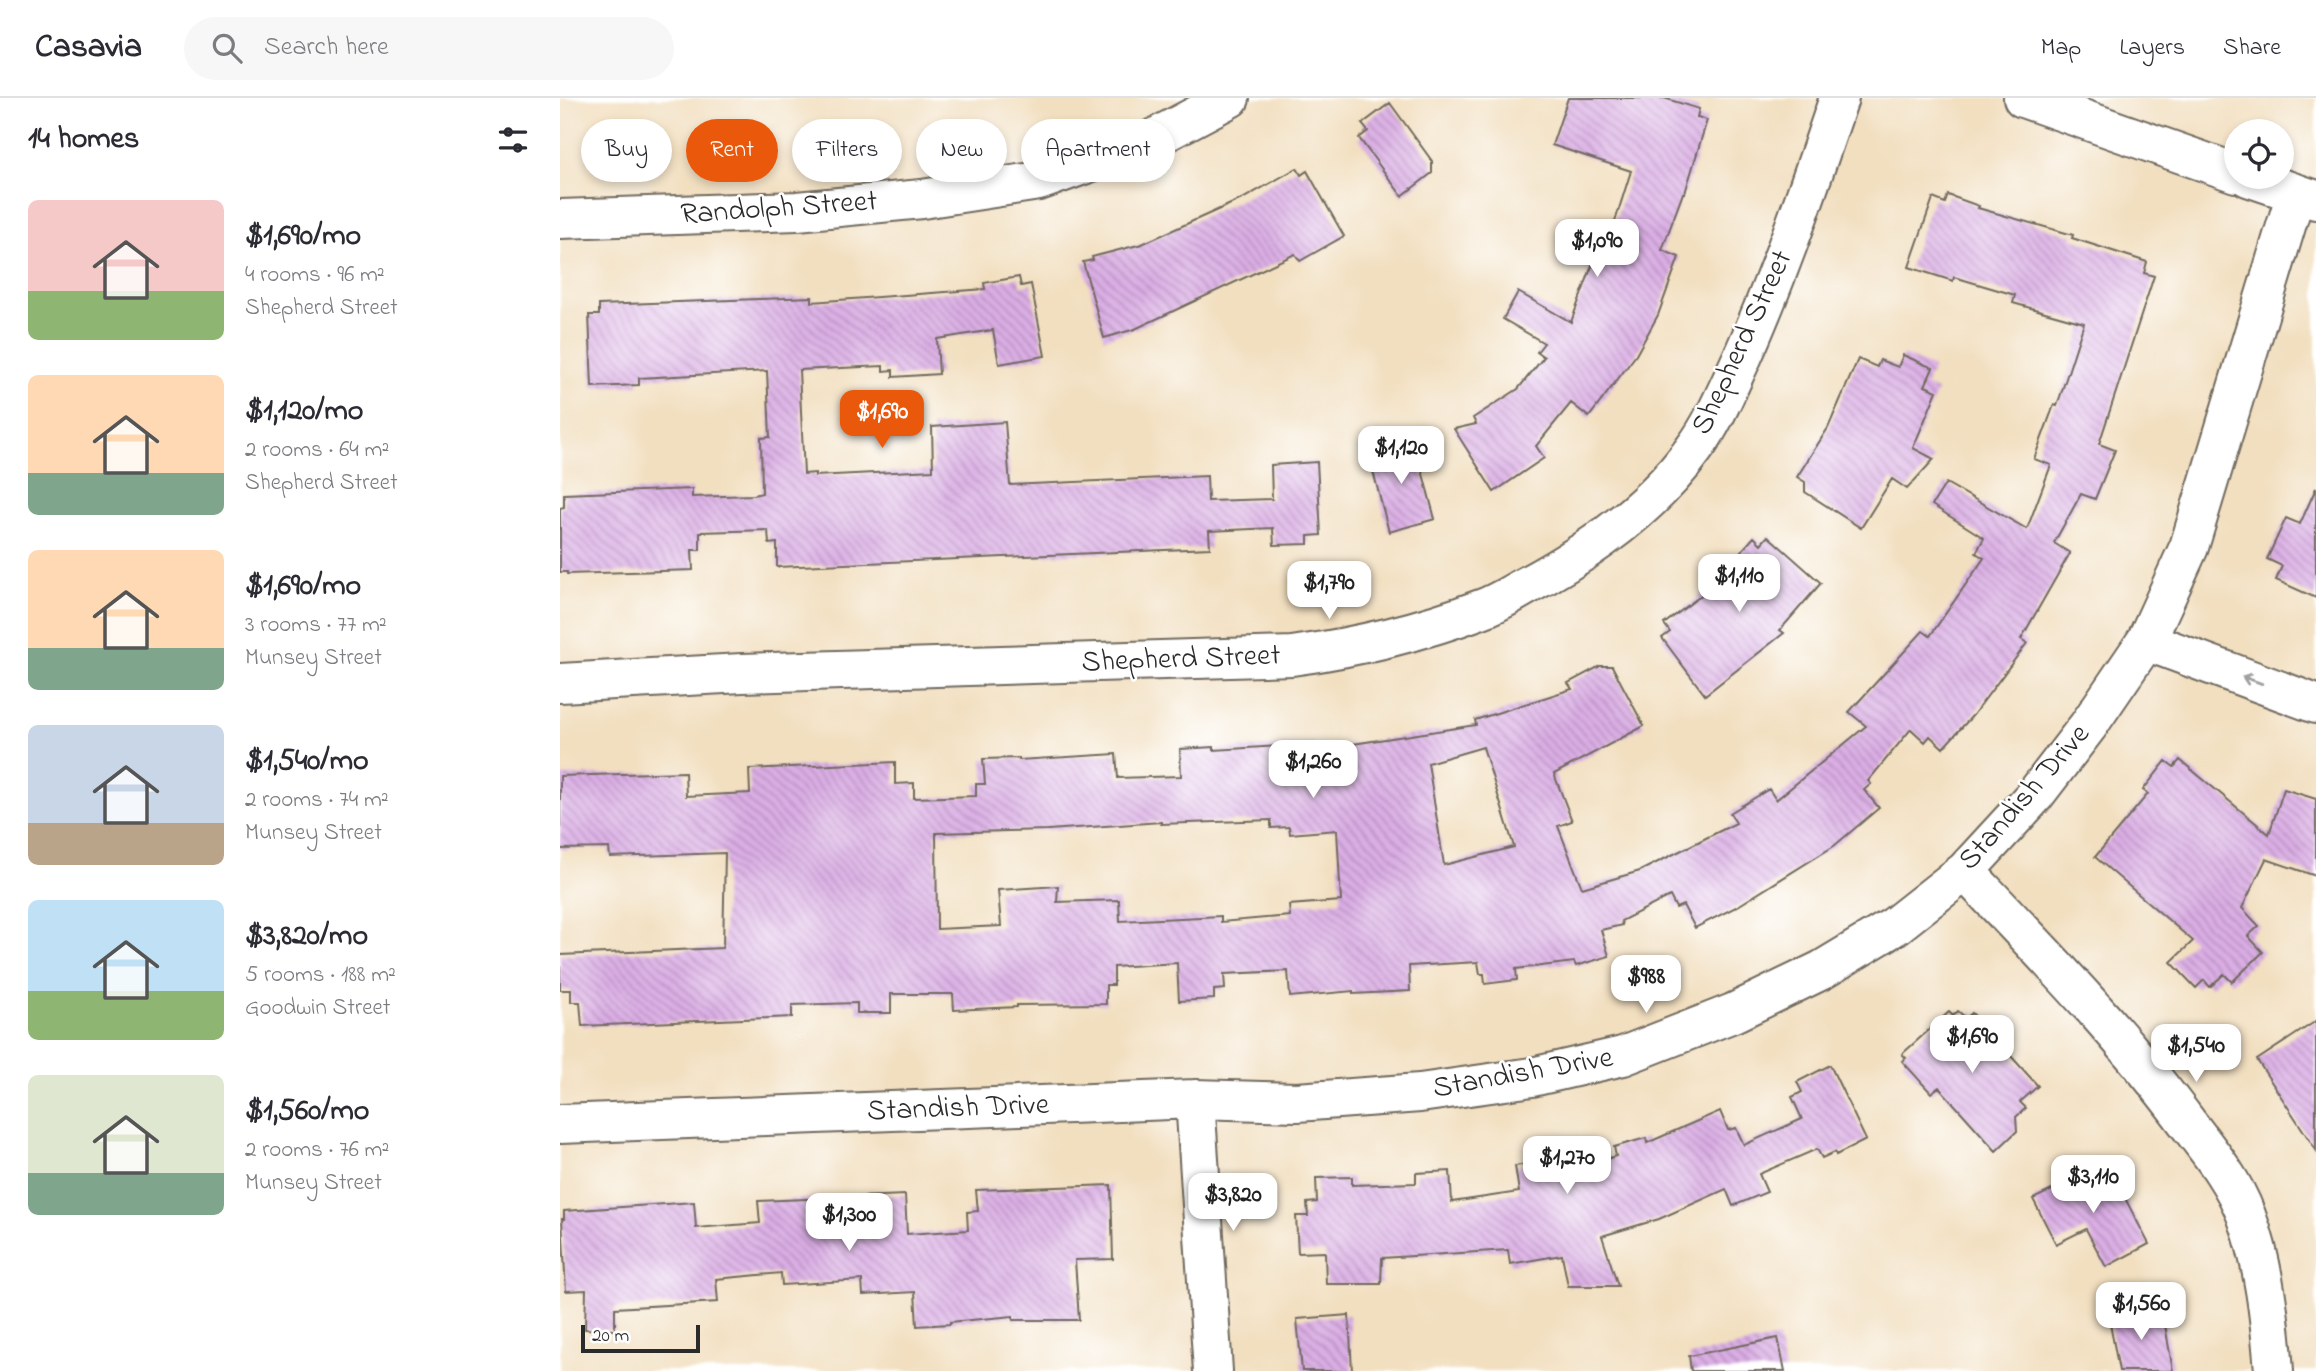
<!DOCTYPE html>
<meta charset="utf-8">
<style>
body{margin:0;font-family:"Indie Flower",sans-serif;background:#f7f7f7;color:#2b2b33;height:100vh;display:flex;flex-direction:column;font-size:26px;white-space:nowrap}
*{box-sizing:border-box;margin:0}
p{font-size:23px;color:#7c7c81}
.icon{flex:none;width:38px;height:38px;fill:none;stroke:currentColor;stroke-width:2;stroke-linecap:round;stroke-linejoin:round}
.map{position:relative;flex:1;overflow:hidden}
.drawer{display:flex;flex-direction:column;background:#fff;width:560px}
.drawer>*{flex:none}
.guide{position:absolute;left:21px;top:21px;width:665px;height:63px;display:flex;gap:14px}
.tools{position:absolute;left:1664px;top:21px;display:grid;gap:14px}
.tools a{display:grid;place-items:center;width:70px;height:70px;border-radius:50%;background:#fff;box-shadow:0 4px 10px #0003;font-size:35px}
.scale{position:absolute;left:21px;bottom:18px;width:119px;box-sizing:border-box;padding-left:7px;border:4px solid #2b2b2b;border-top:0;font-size:19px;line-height:24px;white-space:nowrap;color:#2b2b2b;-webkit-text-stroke:5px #fff;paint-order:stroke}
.price{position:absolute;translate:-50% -60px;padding:0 16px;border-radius:14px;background:#fff;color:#222;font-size:23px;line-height:46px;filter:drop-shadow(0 2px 4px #0008)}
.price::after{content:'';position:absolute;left:50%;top:42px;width:21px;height:16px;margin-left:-10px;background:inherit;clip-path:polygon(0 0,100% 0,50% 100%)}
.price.selected{background:#ea580c;color:#fff}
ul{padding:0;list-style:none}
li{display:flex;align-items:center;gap:21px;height:175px;padding:0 28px}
li span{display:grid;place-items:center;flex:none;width:196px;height:140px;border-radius:10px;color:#555}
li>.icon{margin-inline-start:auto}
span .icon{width:84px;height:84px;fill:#fffc;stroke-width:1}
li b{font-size:30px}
h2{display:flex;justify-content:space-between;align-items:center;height:84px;padding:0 28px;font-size:30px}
.chip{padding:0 24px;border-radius:32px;background:#fff;box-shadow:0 4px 10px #0003;font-size:24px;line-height:63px}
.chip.selected{background:#ea580c;color:#fff}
header{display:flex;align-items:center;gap:42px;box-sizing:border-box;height:98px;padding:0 35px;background:#fff;border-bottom:2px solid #e1e1e2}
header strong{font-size:33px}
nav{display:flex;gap:38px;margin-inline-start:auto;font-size:24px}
.search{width:490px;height:63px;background:#f7f7f7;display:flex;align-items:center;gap:18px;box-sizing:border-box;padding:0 24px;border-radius:38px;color:#7c7c81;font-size:26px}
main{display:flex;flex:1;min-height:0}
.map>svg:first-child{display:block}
.building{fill:url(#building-back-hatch);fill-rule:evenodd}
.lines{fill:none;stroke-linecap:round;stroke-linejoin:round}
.street-casing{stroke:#716a5f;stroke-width:42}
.street{stroke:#fff;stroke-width:38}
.oneway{stroke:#a0a0a0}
.labels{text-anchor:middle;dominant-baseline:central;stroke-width:5;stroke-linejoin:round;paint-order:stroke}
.street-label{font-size:30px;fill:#2b2b2b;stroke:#fff}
</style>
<header>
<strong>Casavia</strong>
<div class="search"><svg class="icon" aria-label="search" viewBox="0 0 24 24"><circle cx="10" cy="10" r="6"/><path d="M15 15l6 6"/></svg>Search here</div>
<nav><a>Map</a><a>Layers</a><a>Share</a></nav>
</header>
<main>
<section class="drawer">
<h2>14 homes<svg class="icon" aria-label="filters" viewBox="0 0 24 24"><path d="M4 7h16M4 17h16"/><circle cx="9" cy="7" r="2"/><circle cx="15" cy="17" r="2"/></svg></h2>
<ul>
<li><span style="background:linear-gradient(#f6c9c9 65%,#8fb573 0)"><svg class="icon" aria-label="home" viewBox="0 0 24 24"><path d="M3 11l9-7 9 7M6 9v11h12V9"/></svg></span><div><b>$1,690/mo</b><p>4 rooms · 96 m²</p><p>Shepherd Street</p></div></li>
<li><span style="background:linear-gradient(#ffd9b3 70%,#7fa58c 0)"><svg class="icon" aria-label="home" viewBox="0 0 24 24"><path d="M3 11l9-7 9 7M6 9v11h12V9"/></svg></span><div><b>$1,120/mo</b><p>2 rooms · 64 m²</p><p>Shepherd Street</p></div></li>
<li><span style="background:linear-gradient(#ffd9b3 70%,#7fa58c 0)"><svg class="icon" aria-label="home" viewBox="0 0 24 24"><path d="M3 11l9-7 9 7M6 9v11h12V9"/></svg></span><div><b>$1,690/mo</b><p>3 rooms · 77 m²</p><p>Munsey Street</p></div></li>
<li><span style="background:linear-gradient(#c9d6e8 70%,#b9a48a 0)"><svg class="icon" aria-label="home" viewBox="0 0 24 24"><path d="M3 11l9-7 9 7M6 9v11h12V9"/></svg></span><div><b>$1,540/mo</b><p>2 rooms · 74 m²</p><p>Munsey Street</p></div></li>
<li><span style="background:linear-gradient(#bfe0f5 65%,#8fb573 0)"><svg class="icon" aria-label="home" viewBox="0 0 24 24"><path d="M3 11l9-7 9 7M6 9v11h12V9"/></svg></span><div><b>$3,820/mo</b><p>5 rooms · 188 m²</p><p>Goodwin Street</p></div></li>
<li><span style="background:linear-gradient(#dfe7d0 70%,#7fa58c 0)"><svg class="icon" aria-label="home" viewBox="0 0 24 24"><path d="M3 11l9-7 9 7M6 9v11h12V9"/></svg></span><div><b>$1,560/mo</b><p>2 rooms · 76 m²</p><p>Munsey Street</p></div></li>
</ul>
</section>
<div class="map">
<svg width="1756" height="1273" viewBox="0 0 1756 1273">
<defs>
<pattern id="building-back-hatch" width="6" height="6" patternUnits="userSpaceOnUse" patternTransform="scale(1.75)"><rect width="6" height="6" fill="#dbaee5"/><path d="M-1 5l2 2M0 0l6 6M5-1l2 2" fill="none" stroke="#b28eba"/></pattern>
</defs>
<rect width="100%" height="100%" fill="#fff"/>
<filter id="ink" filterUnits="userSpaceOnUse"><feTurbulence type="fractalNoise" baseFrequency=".0143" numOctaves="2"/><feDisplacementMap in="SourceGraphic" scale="14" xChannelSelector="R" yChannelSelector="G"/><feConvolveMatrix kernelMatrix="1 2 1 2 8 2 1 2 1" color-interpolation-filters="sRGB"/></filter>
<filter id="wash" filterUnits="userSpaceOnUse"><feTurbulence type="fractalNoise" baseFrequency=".00686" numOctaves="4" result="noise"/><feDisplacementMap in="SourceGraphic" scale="28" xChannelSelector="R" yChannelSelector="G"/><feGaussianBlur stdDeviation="1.57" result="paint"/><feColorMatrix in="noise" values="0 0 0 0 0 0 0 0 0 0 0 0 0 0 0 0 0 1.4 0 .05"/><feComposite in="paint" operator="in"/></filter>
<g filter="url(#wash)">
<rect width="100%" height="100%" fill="#f2dfc0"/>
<g id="blocks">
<path class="building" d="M1008,0h96l35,11 -2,8 10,3 -22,73h-2l-21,57 17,7 -21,58 -22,40 -47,62 -18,-14 -35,43 8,12 -50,34 -40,-63 22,-5 -3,-6 45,-29 26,-32 -7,-5 7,-9 -41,-24 15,-27 53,30 35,-94 6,3 19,-60 -79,-26z
M830,5l42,58v12l-30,23 -43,-58 9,-7 -6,-7z
M737,70l4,7 6,-4 37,65 -44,25 -5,-7 -160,75 -31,9 -21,-76 10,-2 -1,-3 50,-13 102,-46z
M1388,97l31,11 -1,2 95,27 -1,3 75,24 -3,11 10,3 -55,168 16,6 -20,49 -14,-5 -27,49 16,10 -49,86 6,4 -54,72 -30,33 -13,-12 -5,6 -14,-13 -43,52 3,3 -7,6 15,18 -45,38 -96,60 -43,22 -12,-23 -7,3 -6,-12 -49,25 1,4 -21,5 8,26 -33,10 -2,-4 -58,7 1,11 -32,4 -1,-10h-4l-2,-12 -69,4 1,25 -57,3v-3l-63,6 -2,-26 -64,3 1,15 -11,1v9l-35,2 -2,-38 -63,4v18h-8v19l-89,1v2l-63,3 -1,-16h-62v19h-34v-10l-65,2v12l-210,9 -2,-24h-9v-12h-11v-35l163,-7 2,-95 -115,4 -1,-9 -49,1v-73l125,-4 1,24 64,-3 -1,-24 146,-7v22l19,-1v15l62,-2v-12h9l-2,-25 36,-1v2l97,-6 2,24 63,-2 -1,-27 34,-2v3l100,-6v6l162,-25 -1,-5 97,-31 -4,-6 32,-17h12l32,60 -90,48 18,47 -14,5 24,62 58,-17 96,-48 -6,-10 39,-24 7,11 90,-74 -17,-14 74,-81 7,5 54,-78 -8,-5 8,-15 -52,-33 14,-22 81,46 24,-64 -17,-6 20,-54 3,1 27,-83 -71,-20 2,-8 -61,-18 -1,4 -44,-14 24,-69 12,5zM923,649l31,100 -70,18 -16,-102zM711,722v8l18,-1 1,7 47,-4 4,71 -52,4 1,11 -69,6v-6l-101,5 -1,-21 -62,2 1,-16 -60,4 3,36 -64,3 -1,-96 112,-3 113,-8v2z
M459,179l2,9 10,-2 14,72 -46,8 -6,-34 -56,9 2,35 -46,3v-7l-10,1v-5l-84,4 5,104 11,-1v3l118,-6 -1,-43 73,-5 5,63 197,-9 1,25 64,-2 -1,-34 46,-3 4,73 -13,1v8l-34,1 -1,-17 -64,3 1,17 -433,19v-24l-8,1 -1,-14 -68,2v18h-8l1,20 -126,4v-2h-7v-64l4,-1v-13l128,-5v8l62,-2 8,-2 -1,-55 9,-1 -3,-66 -128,7v7l-47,2 -3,-72h10v-10l213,-8v5l173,-13 -1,-6z
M1343,257l30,13 -8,18 12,5 -24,57 21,11 -27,30 -15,-10 -31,49 -56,-36v-10l-8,-5 31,-49 30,-69 19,8 3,-7 18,7z
M854,342l21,79 -46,13 -21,-80z
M1756,390v110l-40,-18 6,-14 -15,-7 19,-41 14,6z
M1208,438l53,47 -41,47 4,3 -79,62 -43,-57 8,-6 -6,-8 71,-55 -5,-5 24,-27 7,7z
M1620,662l89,74 15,-45 32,10v77l-50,-17 -24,49 17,18 -11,10 15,16 -31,30 -8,-8 -14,13 -6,-7 -8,8 -25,-26 22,-21 -98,-84 53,-63 -5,-4 23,-29 8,6z
M1398,913l8,7 6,-5 66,73 -18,16 6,6 -10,9 1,14 -21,20 -57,-64 -8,6 -29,-32 4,-3 -4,-4 47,-42 4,4z
M1756,923v129l-59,-90z
M1270,967l36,75 -30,15 -1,-3 -13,6 -5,-9 -58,25 8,18 -34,14 -7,-17 -67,30 -57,17 16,50h-50l-6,-31 -52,9 -2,-14 -126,8 -1,26h-55l-1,-32 -27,1 -2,-37h12l-1,-13 10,-1 -1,-24 36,-1v8l64,-2v-10l34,-2 2,31 67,-10 -4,-26 36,-6 2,15 63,-19 -2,-9 32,-9 1,5 73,-32 8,19 8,-2 8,17 58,-26 -10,-22 10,-5 -5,-10z
M1547,1066l42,80 -43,23 -20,-38 -30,15 -23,-45z
M551,1087l2,74 -38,1 4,60h-66v-4l-63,6v2l-33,2 -2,-34 -52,3 -1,-15 -80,5 -1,-12 -65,6 2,23 -103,6v22l-30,-1 1,-39 -20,1 -4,-72h2v-8l130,-9 2,26 64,-5 -2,-22 147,-6 2,39 61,-4 -1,-18 11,-1 -2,-21z
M1602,1210l11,63h-54l-10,-53z
M789,1217l3,56h-50l-5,-52z
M1218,1240l7,33h-94l-2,-15z"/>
</g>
</g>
<g filter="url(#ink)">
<use href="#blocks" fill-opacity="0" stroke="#716a5f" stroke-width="2"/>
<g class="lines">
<defs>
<path id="street" d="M1463,0l213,75
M1688,79l68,23
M0,121l237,-8 125,-12 117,-18 108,-39 83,-44
M1586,543l170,63
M0,585l182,-10 550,-17c65,-9 128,-24 189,-47 15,-5 29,-14 43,-22 64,-34 127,-78 170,-138 19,-25 34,-61 47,-89 38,-85 68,-173 98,-262
M1405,773c76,80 155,161 221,250 22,29 47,59 60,94 18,48 24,104 28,156
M635,1001l18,272
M0,1026l635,-25 102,3 123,-9 112,-16 91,-21 110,-43 89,-43 73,-44 70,-55 70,-76 53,-69 58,-85 43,-94 107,-354"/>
</defs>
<use href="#street" class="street-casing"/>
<use href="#street" class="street"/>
</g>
<defs><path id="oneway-shaft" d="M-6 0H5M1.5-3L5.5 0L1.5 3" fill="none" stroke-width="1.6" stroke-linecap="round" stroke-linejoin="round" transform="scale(1.75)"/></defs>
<use class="oneway" href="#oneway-shaft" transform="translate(1692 582) rotate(-160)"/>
</g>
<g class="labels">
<g class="street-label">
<text transform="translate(219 111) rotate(-4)">Randolph Street</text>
<text transform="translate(1183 245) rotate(-65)">Shepherd Street</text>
<text transform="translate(621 562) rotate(-2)">Shepherd Street</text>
<text transform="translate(1465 700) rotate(-49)">Standish Drive</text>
<text transform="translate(963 976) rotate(-10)">Standish Drive</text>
<text transform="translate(398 1011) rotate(-2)">Standish Drive</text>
</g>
</g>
</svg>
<div class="tools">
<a><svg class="icon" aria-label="locate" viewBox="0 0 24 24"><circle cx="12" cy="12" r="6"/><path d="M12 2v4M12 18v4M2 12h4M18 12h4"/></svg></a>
</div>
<div class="scale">20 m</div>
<b class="price" style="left:1037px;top:181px">$1,090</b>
<b class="price selected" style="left:322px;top:352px">$1,690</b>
<b class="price" style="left:841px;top:388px">$1,120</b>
<b class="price" style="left:1179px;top:516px">$1,110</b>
<b class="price" style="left:769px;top:523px">$1,790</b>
<b class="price" style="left:753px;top:702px">$1,260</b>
<b class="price" style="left:1086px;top:917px">$988</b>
<b class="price" style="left:1412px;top:977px">$1,690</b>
<b class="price" style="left:1636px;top:986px">$1,540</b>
<b class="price" style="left:1007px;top:1098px">$1,270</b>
<b class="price" style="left:1533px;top:1117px">$3,110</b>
<b class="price" style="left:673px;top:1135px">$3,820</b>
<b class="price" style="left:289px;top:1155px">$1,300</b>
<b class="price" style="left:1581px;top:1244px">$1,560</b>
<div class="guide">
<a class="chip">Buy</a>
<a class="chip selected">Rent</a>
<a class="chip">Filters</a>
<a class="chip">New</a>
<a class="chip">Apartment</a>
</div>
</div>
</main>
